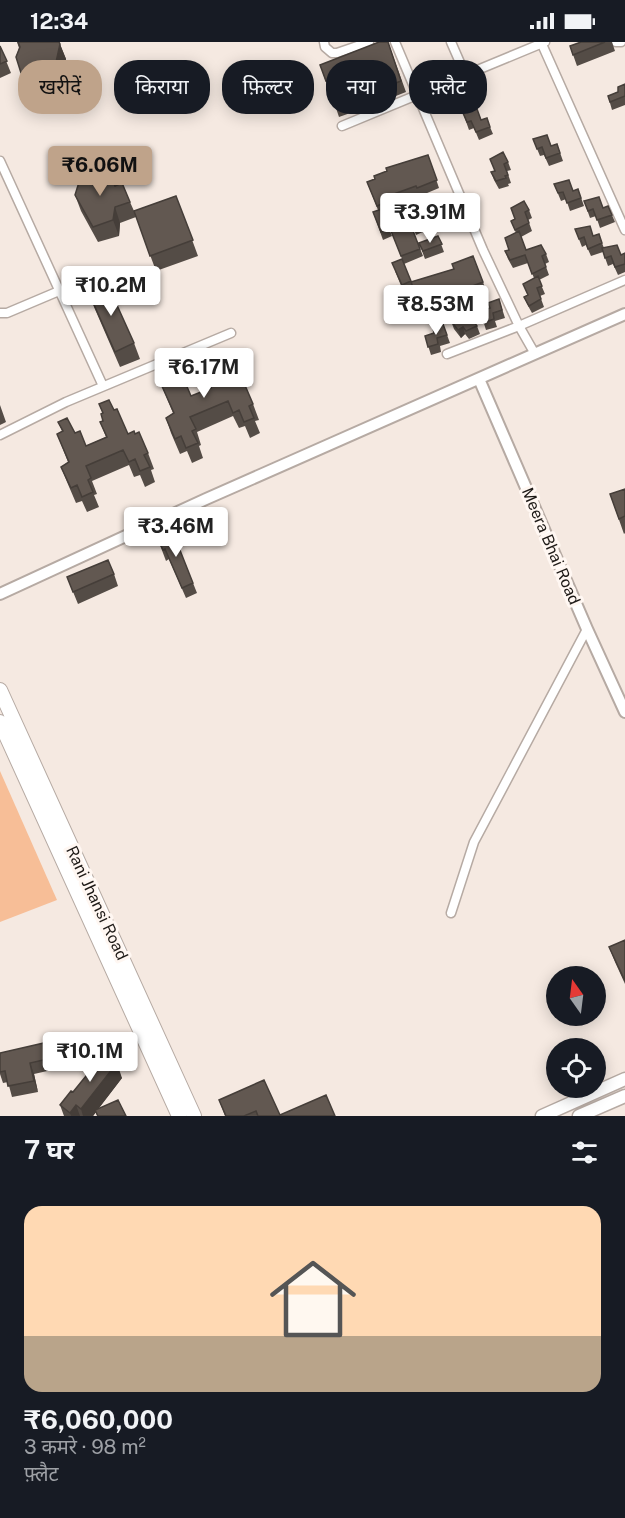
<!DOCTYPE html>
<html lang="hi">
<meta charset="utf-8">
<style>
body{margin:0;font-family:"Public Sans","Noto Sans Devanagari",sans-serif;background:#20242c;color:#f1f3f6;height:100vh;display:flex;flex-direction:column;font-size:22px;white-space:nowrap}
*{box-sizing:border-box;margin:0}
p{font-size:20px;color:#9ea1a6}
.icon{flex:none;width:33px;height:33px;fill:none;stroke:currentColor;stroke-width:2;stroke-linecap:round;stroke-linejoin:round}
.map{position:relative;height:1074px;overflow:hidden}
.drawer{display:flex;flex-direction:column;background:#171b24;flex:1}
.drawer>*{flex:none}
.guide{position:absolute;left:18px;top:18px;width:590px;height:54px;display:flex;gap:12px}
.needle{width:39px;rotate:346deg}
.controls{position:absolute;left:546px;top:924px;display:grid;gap:12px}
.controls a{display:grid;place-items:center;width:60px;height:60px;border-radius:50%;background:#171b24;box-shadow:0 3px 15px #0003;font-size:30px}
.price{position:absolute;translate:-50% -51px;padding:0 14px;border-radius:6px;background:#fff;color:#222;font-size:20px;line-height:39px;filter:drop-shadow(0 2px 3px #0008)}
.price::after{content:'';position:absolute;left:50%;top:36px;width:18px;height:14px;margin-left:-9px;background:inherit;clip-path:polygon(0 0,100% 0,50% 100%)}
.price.active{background:#bfa38a;color:#111}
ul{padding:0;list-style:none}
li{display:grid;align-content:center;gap:12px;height:318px;padding:0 24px}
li+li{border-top:2px solid #363941}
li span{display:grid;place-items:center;height:186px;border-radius:18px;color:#555}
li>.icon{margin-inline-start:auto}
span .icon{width:108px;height:108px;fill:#fffc;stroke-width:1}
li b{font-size:26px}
h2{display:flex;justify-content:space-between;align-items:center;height:72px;padding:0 24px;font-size:26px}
.tag{padding:0 21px;border-radius:24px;background:#171b24;box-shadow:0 3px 15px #0003;font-size:21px;line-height:54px}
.tag.active{background:#bfa38a;color:#111}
.status{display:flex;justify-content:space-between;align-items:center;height:42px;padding:0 30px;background:#171b24;direction:ltr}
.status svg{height:16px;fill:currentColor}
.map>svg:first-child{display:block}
.green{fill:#f7be97}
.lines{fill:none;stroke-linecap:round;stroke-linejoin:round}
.minor-casing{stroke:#b6aaa3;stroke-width:11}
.tertiary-casing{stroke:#b6aaa3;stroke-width:14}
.secondary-casing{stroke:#b6aaa3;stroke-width:15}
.trunk-casing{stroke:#b6aaa3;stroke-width:16}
.minor{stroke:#fff;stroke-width:8}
.tertiary{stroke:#fff;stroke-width:10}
.secondary{stroke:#fff;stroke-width:12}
.trunk{stroke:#fff;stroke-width:14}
.wall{fill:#544c46}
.shaded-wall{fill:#453e39}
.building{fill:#625851;stroke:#453e39;stroke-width:1.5}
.labels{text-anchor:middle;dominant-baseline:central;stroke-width:6;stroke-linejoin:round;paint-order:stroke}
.street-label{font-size:16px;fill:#1d1916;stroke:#fff7f2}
</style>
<div class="status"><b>12:34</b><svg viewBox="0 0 49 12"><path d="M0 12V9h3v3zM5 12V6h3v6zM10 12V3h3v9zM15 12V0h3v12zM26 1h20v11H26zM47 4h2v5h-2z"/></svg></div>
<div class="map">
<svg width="625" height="1074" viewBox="0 0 625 1074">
<rect width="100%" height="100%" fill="#f5e9e1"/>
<path class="green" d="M0,729l57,129 -57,22z"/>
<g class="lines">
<defs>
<path id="minor" d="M324,0l1,5 7,6h5l32,-11
M395,0l88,208 36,76 16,28
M451,0l14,32
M541,0l84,188
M616,0h5
M342,84l203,-84
M0,119l103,225
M0,271h7l52,-22
M447,312l72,-28 106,-46
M0,393l66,-33 165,-69
M451,871l23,-71 113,-213"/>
<path id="tertiary" d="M479,337l108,250 38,83
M0,552l206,-95 419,-185"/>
<path id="secondary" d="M542,1074l83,-37
M579,1074l46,-20"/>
<path id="trunk" d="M0,648l194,426
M0,680l179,394"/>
</defs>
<use href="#minor" class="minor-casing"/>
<use href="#tertiary" class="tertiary-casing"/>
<use href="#secondary" class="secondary-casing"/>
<use href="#trunk" class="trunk-casing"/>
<use href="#minor" class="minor"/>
<use href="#tertiary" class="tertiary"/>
<use href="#secondary" class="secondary"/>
<use href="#trunk" class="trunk"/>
</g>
<path class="wall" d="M17,0h42l7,17 -7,32 -12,5 -20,-8 -11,-31 3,-9z
M388,0l18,50 -46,18 1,1 -7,3 -1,-2 -14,5 -8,-24 3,-1v-1l-4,2 -10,-28z
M581,0h31l3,9 -38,15 -7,-20z
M0,4l11,27 -11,5z
M625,42v21l-13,5 -4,-14 10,-4z
M463,71l18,7 9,7 3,7 -14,6 -5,-12 -5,2z
M533,97l18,7 6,-2 6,17 -14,5 -5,-11 -4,1z
M428,113l11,33 -19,8 -1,-3 -22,9 2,3 -16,7 9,24 -9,4 -10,-28 5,-2 -11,-28z
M490,117l18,3 3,8 -4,1 4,12 -3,1 1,2 -10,3 -5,-9 -3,-8 4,-1z
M554,142l19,7 5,-2 6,17 -14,5 -4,-12 -5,2z
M115,144l15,16 4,9 42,-15 22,60 -42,15 -20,-54 -16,6 -1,13 -21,6 -17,-31 -6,-16z
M584,159l19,7 5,-2 7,16 -15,6 -4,-12 -6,2z
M511,166l18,2 3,8 -4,2 4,11 -11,6 5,13 20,4 3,8 -4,2 4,11 -10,5 6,14 -5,2 4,11 -12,6 -5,-9 -3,-7 4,-2 6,-17 -6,-15 -15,5 -5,-9 -3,-8 4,-1 7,-17 -5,-12 4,-2z
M428,170l6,15 -18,8 -6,-16z
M410,181l13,33 -19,8 -13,-33z
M575,187l18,7 9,7 2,5 17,7 4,-2v19l-7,3 -5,-11 -5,2 -5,-14 -12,4 -5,-11 -4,2z
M438,194l6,16 -19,7 -6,-16z
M473,214l13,34 -21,8 2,4 -21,9 -1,-3 -21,8 -10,-27 -10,4 -9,-22 16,11 43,-13z
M88,249l46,52 6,16 -20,8 -26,-60z
M499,257l6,19 -10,3 2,6 -11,3 -6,-19 10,-3z
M451,279l15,1 11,4 3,8 -11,5 -4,-5 -4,4 -7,-9z
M443,282l7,19 -10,3 1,6 -10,3 -6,-19 9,-3z
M204,313l14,6 15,24 20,19 6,16 -4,1 5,12 -10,5 -5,-12 -6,2 -6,-12 -36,16 4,13 -2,1 4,12 -11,5 -5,-12 -7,3 -9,-21 -5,-15 7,-5 -12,-29 5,-2 -3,-9 17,11 11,12 19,-8 -5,-15 2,-1 -2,-7 2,-1z
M99,362l15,6 14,24 20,19 6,16 -3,1 4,12 -10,5 -5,-12 -6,2 -5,-12 -37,16 5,13 -3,1 5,12 -12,5 -5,-11 -6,2 -9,-21 -6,-15 7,-5 -11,-28 5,-3 -4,-9 17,11 11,13 20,-9 -6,-15 3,-1v-7z
M0,363l6,17 -6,3z
M625,447v44l-1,1 -14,-40z
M157,495l36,46 4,10 -11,5 -17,-39 -3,2z
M114,532l4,12 -40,18 -11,-27z
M625,898v44l-10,-22 -6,-15z
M61,1009l4,16 -31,7 4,18 -26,5 -4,-15 -5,1 -3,-9v-21z
M97,1016l25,20 -24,31 28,7h-29l-1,-4 -3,4h-29l-4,-11 13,-13 25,-31z
M219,1058l61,15 55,1h-110z"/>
<path class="shaded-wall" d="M60,2l6,15 -7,32 -6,-15z
M115,165l5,16 -1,13 -6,-16z
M463,285l2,7 -4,4 -3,-8z
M57,998l4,11 4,16 -4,-11z
M30,1021l4,11 4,18 -4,-11z
M117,1021l5,15 -29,38h-10l-2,-7z
M76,1063l4,11h-9l-1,-3z"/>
<path class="building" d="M18,0h41l1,2 -7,32 -12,4 -20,-7 -5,-16 4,-10z
M379,0h9l13,39 -45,17v2l-6,3 -1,-2 -14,5 -4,-13 4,-1 -5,-12 -4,1 -6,-16z
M581,0h24l-32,13 -3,-9z
M0,4l7,15 -7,3z
M625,42v12l-15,6 -2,-6 10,-4v-5z
M477,67l4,11 6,-2 3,9 -14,5 -5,-11 -4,1 -4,-9z
M547,93l4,11 6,-2 3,9 -14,5 -4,-11 -5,2 -4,-10z
M503,110l5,10 -4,2 4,11 -3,1 1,2 -10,3 -5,-9 4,-1 -5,-12z
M428,113l9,25 -20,8 -1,-2 -22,8 2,4 -19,8 -10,-24 8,-3 -1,-3 13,-5 -1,-3z
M107,127l8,17 7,-3 8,19 -15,5 -2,13 -20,7 -18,-32 5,-16z
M569,138l4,11 5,-2 3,9 -14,5 -4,-11 -5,1 -4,-9z
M176,154l17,44 -43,16 -16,-45z
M599,155l4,11 5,-2 4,9 -15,5 -4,-11 -5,2 -4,-10z
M524,159l5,9 -4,2 4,11 -14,7 -4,-9 4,-2 -4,-11z
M382,167l8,19 -9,4 -8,-20z
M428,170l3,7 -18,8 -3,-8z
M410,181l10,26 -19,7 -10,-25z
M590,184l3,10 6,-2 3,9 -14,6 -4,-12 -5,2 -4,-10z
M519,189l7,19 15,-5 5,9 -4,2 4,11 -14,7 -7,-19 -15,5 -5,-9 4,-1 -4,-12z
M438,194l4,8 -19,7 -4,-8z
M617,203l4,10 4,-2v11l-10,3 -4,-11 -6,2 -3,-10z
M473,214l10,26 -21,8 2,5 -21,8 -1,-3 -21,9 -10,-27 43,-13 -2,-5z
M402,217l9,22 -9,4 -10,-22z
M538,234l4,10 -5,2 4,11 -12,7 -5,-9 4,-2 -5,-11z
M107,241l27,60 -19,9 -27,-61z
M499,257l3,11 -9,3 1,6 -11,4 -3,-12 10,-3 -2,-5z
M460,272l6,8 5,-4 6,8 -11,5 -3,-4 -5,3 -7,-9z
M443,282l4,11 -10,3 1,6 -10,3 -3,-11 9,-3 -1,-5z
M213,308l5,11 4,-1 11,25 6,-3 1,3 4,-2 9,21 -4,2 5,12 -10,4 -5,-12 -6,3 -5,-12 -38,16 6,12 -4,2 6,12 -12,5 -5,-12 -6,3 -9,-21 8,-5 -13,-29 6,-2 -4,-9 8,-4 9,15 5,-2 6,14 20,-8 -6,-15 3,-1 -3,-7 3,-1 -4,-9z
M109,358l5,10 3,-1 11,25 6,-3 1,3 4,-2 9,21 -4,2 6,12 -10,4 -5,-12 -6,3 -6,-12 -37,16 5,12 -3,2 5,12 -11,5 -5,-12 -6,3 -10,-21 8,-5 -12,-28 6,-3 -5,-9 9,-4 8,15 5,-2 6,15 21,-9 -7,-15 3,-1 -2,-7 2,-1 -4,-9z
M625,447v27l-6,3 -9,-25z
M172,488l21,53 -11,5 -17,-39 -2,1 -6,-13z
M108,518l6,14 -41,18 -6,-15z
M625,898v41l-16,-34z
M57,998l4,16 -31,7 4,18 -26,5 -3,-15 -5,1v-19z
M102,1009l15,12 -36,46 -5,-4 -6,8 -10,-8 11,-14 2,1 26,-32 -2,-2z
M264,1038l16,35 46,-20 9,21h-77l-2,-5 -12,5h-18l-7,-16z
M118,1058l8,16h-28l-3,-6z"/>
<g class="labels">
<g class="street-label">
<text transform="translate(551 504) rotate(67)">Meera Bhai Road</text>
<text transform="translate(97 861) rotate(65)">Rani Jhansi Road</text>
</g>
</g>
</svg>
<div class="controls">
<a><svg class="needle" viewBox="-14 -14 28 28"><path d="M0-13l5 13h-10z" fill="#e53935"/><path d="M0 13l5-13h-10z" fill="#9ea1a6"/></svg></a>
<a><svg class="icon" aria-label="locate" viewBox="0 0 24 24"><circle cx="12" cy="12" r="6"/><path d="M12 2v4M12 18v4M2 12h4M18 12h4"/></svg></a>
</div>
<b class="price active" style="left:100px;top:155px">₹6.06M</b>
<b class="price" style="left:430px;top:202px">₹3.91M</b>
<b class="price" style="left:111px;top:275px">₹10.2M</b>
<b class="price" style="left:436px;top:294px">₹8.53M</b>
<b class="price" style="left:204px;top:357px">₹6.17M</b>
<b class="price" style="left:176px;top:516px">₹3.46M</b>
<b class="price" style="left:90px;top:1041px">₹10.1M</b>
<div class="guide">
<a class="tag active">खरीदें</a>
<a class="tag">किराया</a>
<a class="tag">फ़िल्टर</a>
<a class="tag">नया</a>
<a class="tag">फ़्लैट</a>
</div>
</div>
<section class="drawer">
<h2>7 घर<svg class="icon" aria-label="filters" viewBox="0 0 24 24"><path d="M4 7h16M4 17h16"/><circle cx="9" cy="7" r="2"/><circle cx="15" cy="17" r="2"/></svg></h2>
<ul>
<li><span style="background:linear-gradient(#ffd9b3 70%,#b9a48a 0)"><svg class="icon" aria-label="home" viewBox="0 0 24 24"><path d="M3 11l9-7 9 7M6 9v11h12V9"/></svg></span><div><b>₹6,060,000</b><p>3 कमरे · 98 m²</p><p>फ़्लैट</p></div></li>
</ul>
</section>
